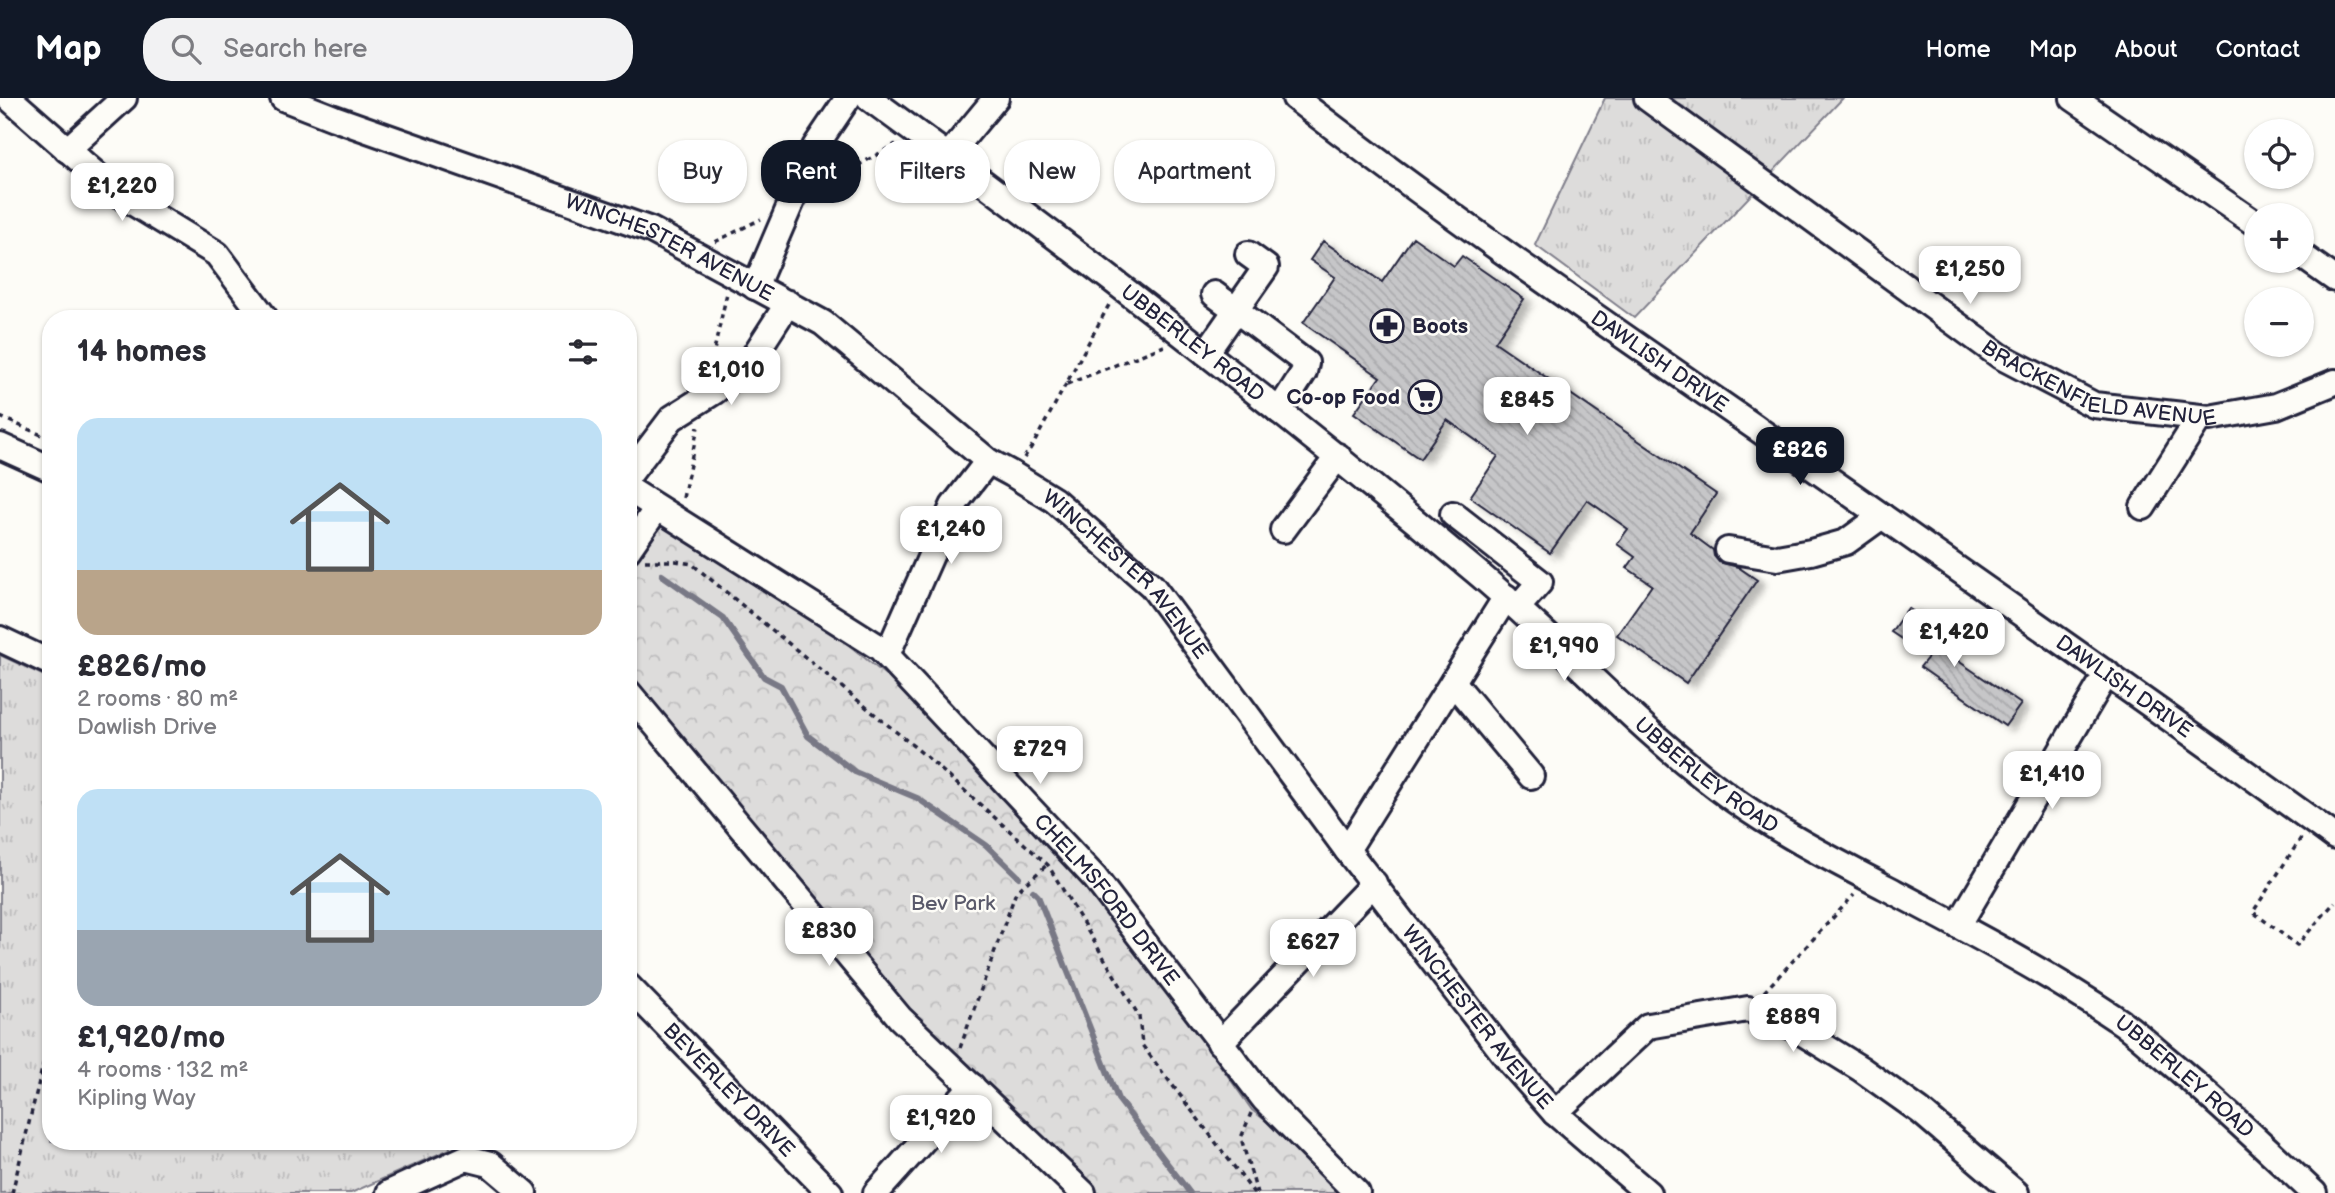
<!DOCTYPE html>
<meta charset="utf-8">
<style>
body{margin:0;font-family:"Balsamiq Sans",sans-serif;background:#f2f2f3;color:#2b2b33;height:100vh;display:flex;flex-direction:column;font-size:26px;white-space:nowrap}
*{box-sizing:border-box;margin:0}
p{font-size:23px;color:#7c7c81}
.icon{flex:none;width:38px;height:38px;fill:none;stroke:currentColor;stroke-width:2;stroke-linecap:round;stroke-linejoin:round}
.map{position:relative;flex:1;overflow:hidden}
.sheet{position:absolute;left:42px;top:212px;width:595px;height:840px;display:flex;flex-direction:column;background:#fff;border-radius:28px;box-shadow:0 2px 5px #0004}
.sheet>*{flex:none}
.guide{position:absolute;left:658px;top:42px;width:665px;height:63px;display:flex;gap:14px}
.fabs{position:absolute;left:2244px;top:21px;display:grid;gap:14px}
.fabs a{display:grid;place-items:center;width:70px;height:70px;border-radius:50%;background:#fff;box-shadow:0 2px 5px #0004;font-size:35px}
.price{position:absolute;translate:-50% -60px;padding:0 16px;border-radius:14px;background:#fff;color:#222;font-size:23px;line-height:46px;filter:drop-shadow(0 2px 4px #0008)}
.price::after{content:'';position:absolute;left:50%;top:42px;width:21px;height:16px;margin-left:-10px;background:inherit;clip-path:polygon(0 0,100% 0,50% 100%)}
.price.active{background:#111827;color:#fff}
ul{padding:0;list-style:none}
li{display:grid;align-content:center;gap:14px;height:371px;padding:0 35px}
li span{display:grid;place-items:center;height:217px;border-radius:21px;color:#555}
li>.icon{margin-inline-start:auto}
span .icon{width:126px;height:126px;fill:#fffc;stroke-width:1}
li b{font-size:30px}
h2{display:flex;justify-content:space-between;align-items:center;height:84px;padding:0 35px;font-size:30px}
.tag{padding:0 24px;border-radius:28px;background:#fff;box-shadow:0 2px 5px #0004;font-size:24px;line-height:63px}
.tag.active{background:#111827;color:#fff}
header{display:flex;align-items:center;gap:42px;box-sizing:border-box;height:98px;padding:0 35px;background:#111827;color:#fff}
header strong{font-size:33px}
nav{display:flex;gap:38px;margin-inline-start:auto;font-size:24px}
.search{width:490px;height:63px;background:#f2f2f3;display:flex;align-items:center;gap:18px;box-sizing:border-box;padding:0 24px;border-radius:28px;color:#7c7c81;font-size:26px}
.map>svg:first-child{display:block}
.grass{fill:url(#grass-tufts);stroke:#807f8b;stroke-width:2}
.forest{fill:url(#forest-crowns);stroke:#807f8b;stroke-width:2}
.lines{fill:none;stroke-linecap:round;stroke-linejoin:round}
.stream{stroke:#787885;stroke-width:6}
.building{fill:url(#building-back-hatch);stroke:#22223b;stroke-width:2;filter:url(#shadow)}
.minor-casing{stroke:#22223b;stroke-width:30}
.path{stroke:#22223b;stroke-width:3.5;stroke-dasharray:5 5;stroke-linecap:butt}
.minor{stroke:#fdfcf7;stroke-width:24}
.labels{text-anchor:middle;dominant-baseline:central;stroke-width:5;stroke-linejoin:round;paint-order:stroke}
.street-label{font-size:21px;fill:#22223b;stroke:#fdfcf7}
.poi-label{font-size:21px;font-weight:bold;fill:#22223b;stroke:#fdfcf7;text-anchor:start}
.park-label{font-size:21px;fill:#5a5a6b;stroke:#fdfcf7}
</style>
<header>
<strong>Map</strong>
<div class="search"><svg class="icon" aria-label="search" viewBox="0 0 24 24"><circle cx="10" cy="10" r="6"/><path d="M15 15l6 6"/></svg>Search here</div>
<nav><a>Home</a><a>Map</a><a>About</a><a>Contact</a></nav>
</header>
<div class="map">
<svg width="2335" height="1095" viewBox="0 0 2335 1095">
<defs>
<pattern id="grass-tufts" width="24" height="20" patternUnits="userSpaceOnUse" patternTransform="scale(1.75)"><rect width="24" height="20" fill="#dddcdb"/><path d="M3 7l-1-3M5 7V3M7 7l1-3M15 17l-1-3M17 17v-4M19 17l1-3" fill="none" stroke="#bdbcbd"/></pattern>
<pattern id="forest-crowns" width="20" height="18" patternUnits="userSpaceOnUse" patternTransform="scale(1.75)"><rect width="20" height="18" fill="#dddcdb"/><path d="M2 6a3 3 0 1 1 6 0M12 15a3 3 0 1 1 6 0" fill="none" stroke="#bdbcbd"/></pattern>
<pattern id="building-back-hatch" width="6" height="6" patternUnits="userSpaceOnUse" patternTransform="scale(1.75)"><rect width="6" height="6" fill="#c6c6c8"/><path d="M-1 5l2 2M0 0l6 6M5-1l2 2" fill="none" stroke="#aaaaad"/></pattern>
<filter id="shadow"><feDropShadow dx="8" dy="4.5" stdDeviation="3.5" flood-color="#0004"/></filter>
</defs>
<rect width="100%" height="100%" fill="#fdfcf7"/>
<filter id="ink" filterUnits="userSpaceOnUse"><feTurbulence type="fractalNoise" baseFrequency=".0143" numOctaves="2"/><feDisplacementMap in="SourceGraphic" scale="14" xChannelSelector="R" yChannelSelector="G"/><feConvolveMatrix kernelMatrix="1 2 1 2 8 2 1 2 1" color-interpolation-filters="sRGB"/></filter>
<g filter="url(#ink)">
<path class="grass" d="M1605,0h238l-209,220 -99,-73z
M0,557l51,24v462h398l1,8 -99,44h-351z"/>
<path class="forest" d="M628,405l195,121 75,61 215,228 139,197 40,31 50,52h-251l-136,-130 -327,-381z"/>
<g class="lines">
<path class="stream" d="M662,477l61,43 41,59 17,9 27,50 47,36 62,26 69,47 33,32
M1033,793l5,5 80,203 72,94"/>
</g>
<path class="building" d="M1413,139l41,29 8,-10 62,43 -29,43 221,152 -26,39 23,17 1,6 5,6 19,5 19,13 -71,103 -69,-48 35,-50 -25,-17 8,-11 -18,-13 11,-15 -41,-29 -37,53 -80,-56 28,-41 -51,-36 -27,39 -66,-46 26,-36 -77,-54 32,-46 -25,-17 13,-19 59,41z
M1908,510l36,24 -9,13 86,59 -16,22 -85,-59 8,-10 -37,-25z"/>
<g class="lines">
<defs>
<g id="minor">
<path d="M9,0l108,95 100,61 48,64"/>
<path id="s1" d="M283,0l51,20 317,112 172,93 165,138 24,13 42,26 98,86 195,264 164,213 44,50 93,80"/>
<path id="s2" d="M869,0c207,151 409,308 605,472 89,74 166,163 260,230 48,34 99,60 151,87 78,41 157,82 230,131 18,11 34,27 50,40 52,43 100,89 149,135"/>
<path id="s3" d="M1295,0c150,116 308,224 464,332 193,135 386,269 576,407"/>
<path id="s4" d="M1647,0l353,258 94,49 115,13 67,-12 59,-24"/>
<path d="M2073,0l183,126"/>
<path d="M67,52l57,-52"/>
<path d="M948,58l48,-58"/>
<path d="M2301,157l34,24"/>
<path d="M755,189l60,-140 33,-49"/>
<path d="M1214,196l22,16 30,-43 -18,-13"/>
<path d="M1206,255l30,-43 70,53 -2,9 -25,39"/>
<path d="M0,348l51,23"/>
<path d="M628,378l44,-58 43,-27 35,-29 38,-59"/>
<path id="s5" d="M628,391l252,159 215,230 169,221 93,94"/>
<path d="M2143,409l57,-90"/>
<path d="M1453,416l87,68 -22,25"/>
<path d="M1283,432l55,-74"/>
<path d="M628,452l29,-42"/>
<path d="M1728,452l49,8 34,-6 35,-10 36,-26"/>
<path d="M0,541l51,24"/>
<path d="M887,557l66,-149 35,-45"/>
<path d="M1453,584l78,94"/>
<path d="M628,594l272,326 183,175"/>
<path d="M1347,752l159,-253"/>
<path d="M1958,828l149,-253"/>
<path id="s6" d="M628,888l202,207"/>
<path d="M1220,945l154,-160"/>
<path d="M1555,1015l93,-87 100,-17 45,18 68,42 59,42 96,82"/>
<path d="M389,1095l77,-35 24,6 34,29"/>
<path d="M876,1095l96,-107"/>
</g>
</defs>
<use href="#minor" class="minor-casing"/>
<path class="path" d="M823,87l73,-41
M715,144l46,-23
M710,270l17,-75
M1067,286l97,-38
M0,319l51,22
M1024,360l10,-15 76,-140
M683,400l15,-71
M645,463h31l16,3 236,194 120,107 91,151 3,29 112,148
M2301,740l-48,74 44,33 38,-43
M1764,894l90,-97
M960,950l56,-156 33,-29
M1251,1015l-10,25 16,55
M12,1095l39,-161"/>
<use href="#minor" class="minor"/>
</g>
</g>
<defs>
<symbol id="pharmacy-ring" viewBox="-11 -11 22 22"><circle r="9.5" fill="#fdfcf7" stroke="#22223b" stroke-width="1.5"/><path d="M-2-6h4v4h4v4h-4v4h-4v-4h-4v-4h4Z" fill="#22223b"/></symbol>
<symbol id="supermarket-ring" viewBox="-11 -11 22 22"><circle r="9.5" fill="#fdfcf7" stroke="#22223b" stroke-width="1.5"/><path d="M-6-5.5h2.5l.6 2H6L4.5 2H-2.5L-4.4-4H-6ZM-1.5 3.2a1.3 1.3 0 1 0 .1 0ZM3 3.2a1.3 1.3 0 1 0 .1 0Z" fill="#22223b"/></symbol>
</defs>
<g fill-rule="evenodd">
<use href="#pharmacy-ring" x="1368" y="209" width="38" height="38"/>
<use href="#supermarket-ring" x="1406" y="280" width="38" height="38"/>
</g>
<g class="labels">
<g class="street-label">
<text stroke="none"><textPath href="#s1" startOffset="415">WINCHESTER AVENUE</textPath></text>
<text stroke="none"><textPath href="#s2" startOffset="406">UBBERLEY ROAD</textPath></text>
<text stroke="none"><textPath href="#s3" startOffset="450">DAWLISH DRIVE</textPath></text>
<text stroke="none"><textPath href="#s4" startOffset="542">BRACKENFIELD AVENUE</textPath></text>
<text stroke="none"><textPath href="#s1" startOffset="982">WINCHESTER AVENUE</textPath></text>
<text stroke="none"><textPath href="#s3" startOffset="1017">DAWLISH DRIVE</textPath></text>
<text stroke="none"><textPath href="#s2" startOffset="1078">UBBERLEY ROAD</textPath></text>
<text stroke="none"><textPath href="#s5" startOffset="637">CHELMSFORD DRIVE</textPath></text>
<text stroke="none"><textPath href="#s1" startOffset="1549">WINCHESTER AVENUE</textPath></text>
<text stroke="none"><textPath href="#s2" startOffset="1645">UBBERLEY ROAD</textPath></text>
<text stroke="none"><textPath href="#s6" startOffset="145">BEVERLEY DRIVE</textPath></text>
</g>
<g class="poi-label">
<text x="1412" y="228">Boots</text>
<text x="1400" y="299" text-anchor="end">Co-op Food</text>
</g>
<g class="park-label">
<text x="953" y="805">Bev Park</text>
</g>
</g>
</svg>
<div class="fabs">
<a><svg class="icon" aria-label="locate" viewBox="0 0 24 24"><circle cx="12" cy="12" r="6"/><path d="M12 2v4M12 18v4M2 12h4M18 12h4"/></svg></a>
<a>+</a>
<a>−</a>
</div>
<b class="price" style="left:122px;top:125px">£1,220</b>
<b class="price" style="left:1970px;top:208px">£1,250</b>
<b class="price" style="left:731px;top:309px">£1,010</b>
<b class="price" style="left:1527px;top:339px">£845</b>
<b class="price active" style="left:1800px;top:389px">£826</b>
<b class="price" style="left:951px;top:468px">£1,240</b>
<b class="price" style="left:1954px;top:571px">£1,420</b>
<b class="price" style="left:1564px;top:585px">£1,990</b>
<b class="price" style="left:1040px;top:688px">£729</b>
<b class="price" style="left:2052px;top:713px">£1,410</b>
<b class="price" style="left:829px;top:870px">£830</b>
<b class="price" style="left:1313px;top:881px">£627</b>
<b class="price" style="left:1793px;top:956px">£889</b>
<b class="price" style="left:941px;top:1057px">£1,920</b>
<div class="guide">
<a class="tag">Buy</a>
<a class="tag active">Rent</a>
<a class="tag">Filters</a>
<a class="tag">New</a>
<a class="tag">Apartment</a>
</div>
<section class="sheet">
<h2>14 homes<svg class="icon" aria-label="filters" viewBox="0 0 24 24"><path d="M4 7h16M4 17h16"/><circle cx="9" cy="7" r="2"/><circle cx="15" cy="17" r="2"/></svg></h2>
<ul>
<li><span style="background:linear-gradient(#bfe0f5 70%,#b9a48a 0)"><svg class="icon" aria-label="home" viewBox="0 0 24 24"><path d="M3 11l9-7 9 7M6 9v11h12V9"/></svg></span><div><b>£826/mo</b><p>2 rooms · 80 m²</p><p>Dawlish Drive</p></div></li>
<li><span style="background:linear-gradient(#bfe0f5 65%,#9aa5b1 0)"><svg class="icon" aria-label="home" viewBox="0 0 24 24"><path d="M3 11l9-7 9 7M6 9v11h12V9"/></svg></span><div><b>£1,920/mo</b><p>4 rooms · 132 m²</p><p>Kipling Way</p></div></li>
</ul>
</section>
</div>
